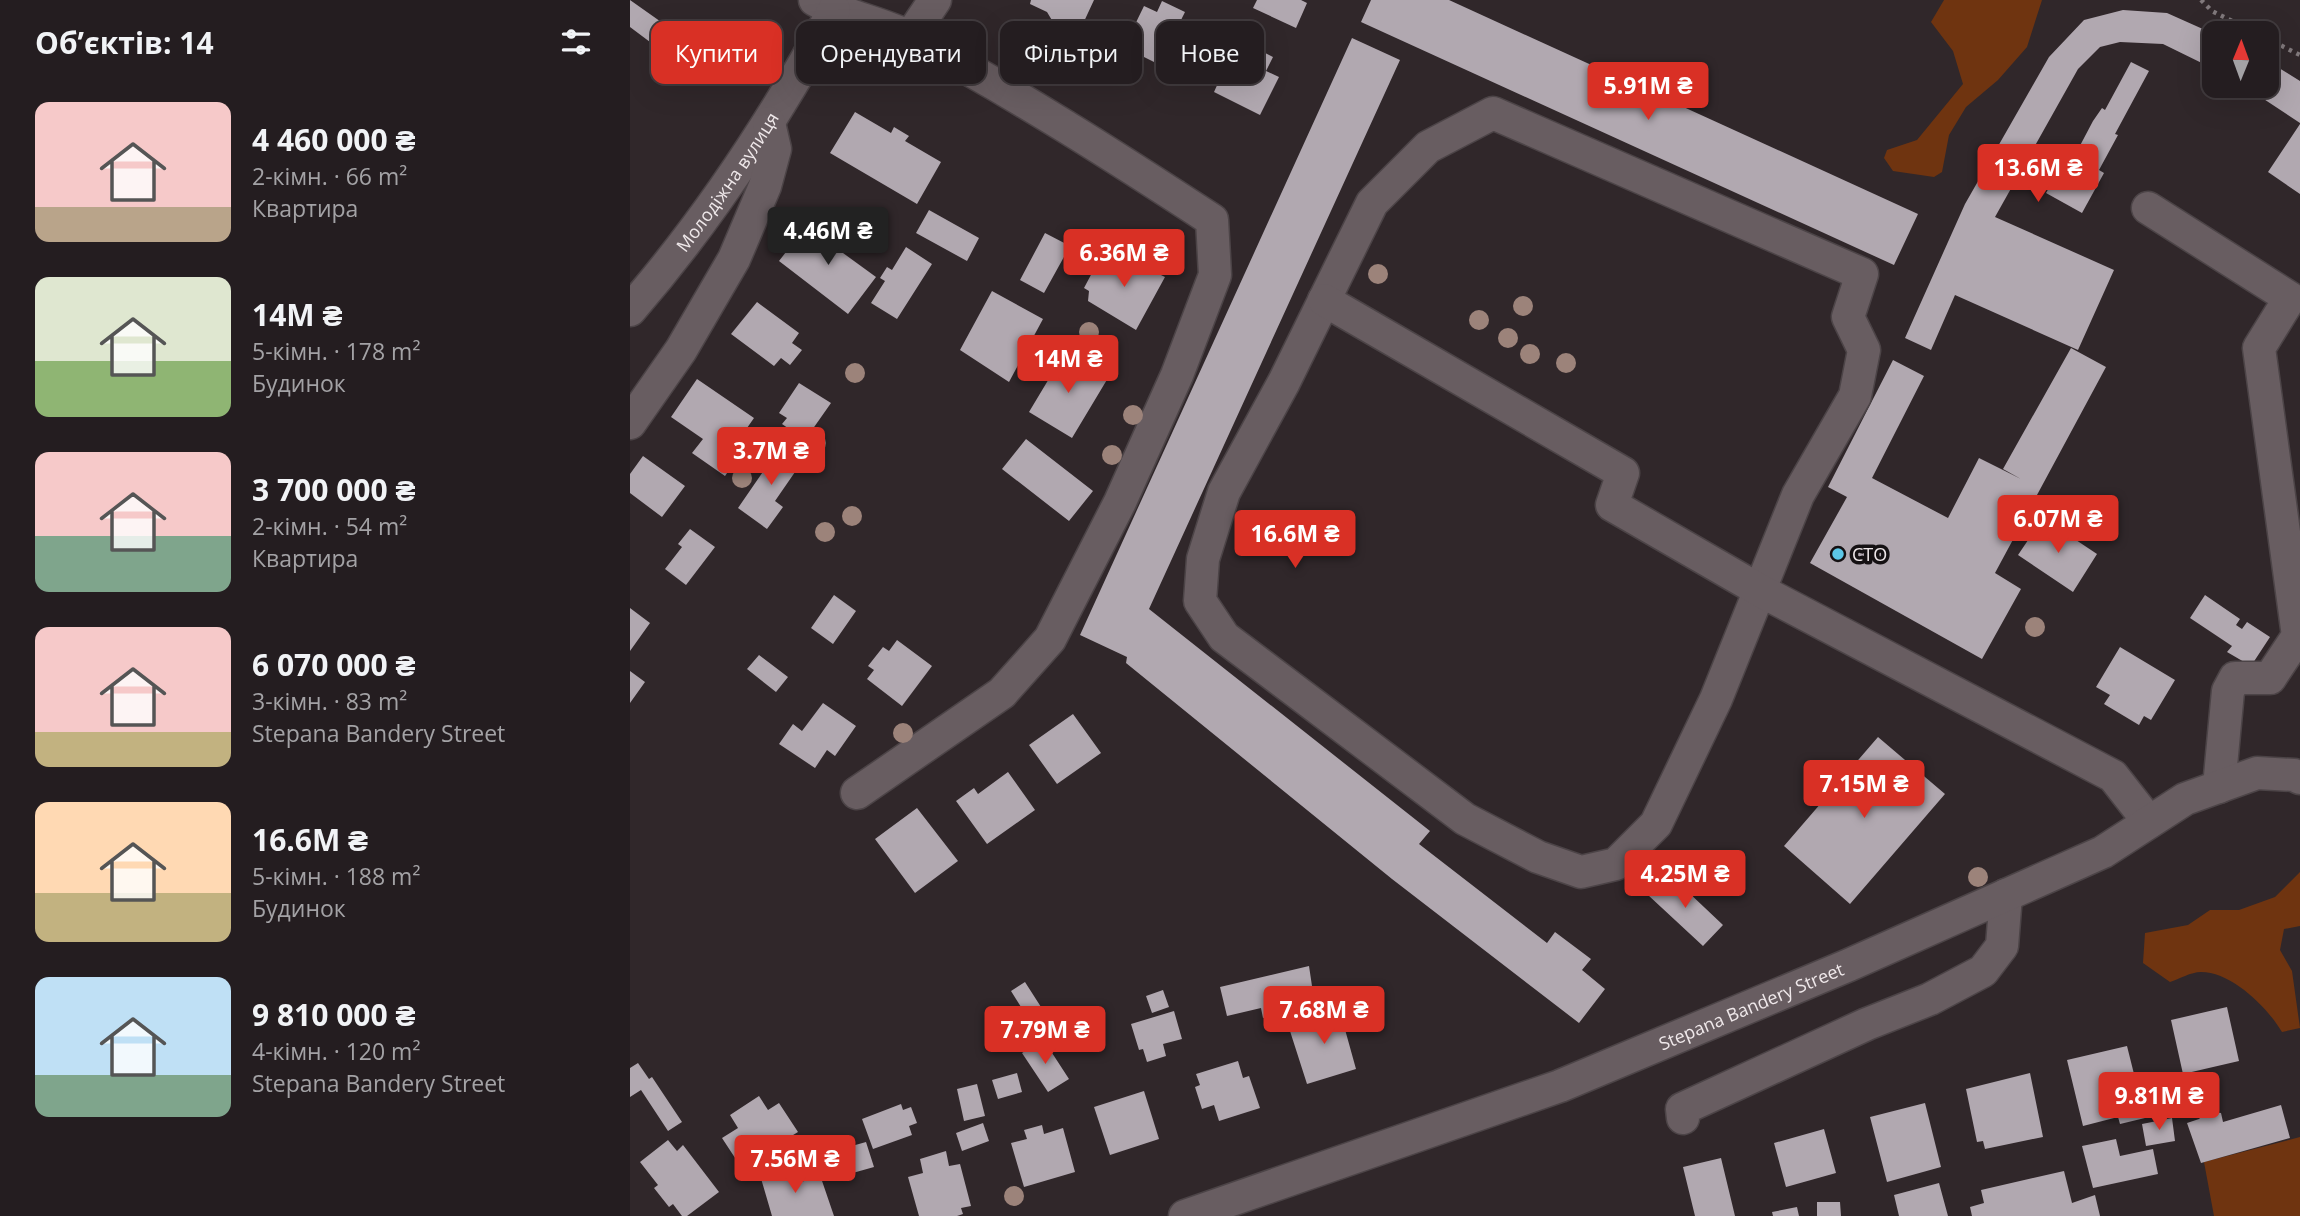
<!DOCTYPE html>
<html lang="uk">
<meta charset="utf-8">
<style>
body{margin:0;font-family:"Open Sans",sans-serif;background:#302a2d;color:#f1f3f6;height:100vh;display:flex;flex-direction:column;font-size:26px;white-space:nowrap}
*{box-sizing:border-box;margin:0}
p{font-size:23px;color:#a3a2a5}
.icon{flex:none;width:38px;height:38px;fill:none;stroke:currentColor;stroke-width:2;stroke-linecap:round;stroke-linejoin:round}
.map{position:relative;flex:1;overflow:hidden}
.panel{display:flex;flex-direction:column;background:#241d20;width:630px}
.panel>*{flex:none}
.hud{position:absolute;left:21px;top:21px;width:665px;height:63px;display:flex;gap:14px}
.needle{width:46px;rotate:1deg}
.tools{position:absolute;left:1572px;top:21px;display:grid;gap:14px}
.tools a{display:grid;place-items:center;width:77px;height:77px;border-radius:14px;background:#241d20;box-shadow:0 7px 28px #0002,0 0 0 2px #413b3e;font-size:35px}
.price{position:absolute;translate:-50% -60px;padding:0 16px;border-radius:7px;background:#d93025;color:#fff;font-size:23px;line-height:46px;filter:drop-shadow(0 2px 4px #0008)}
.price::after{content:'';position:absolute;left:50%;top:42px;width:21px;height:16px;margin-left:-10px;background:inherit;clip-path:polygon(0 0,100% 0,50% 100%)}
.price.on{background:#222;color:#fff}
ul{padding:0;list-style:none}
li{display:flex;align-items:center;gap:21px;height:175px;padding:0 35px}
li span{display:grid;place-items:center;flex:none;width:196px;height:140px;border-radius:14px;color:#555}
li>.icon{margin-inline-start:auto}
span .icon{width:84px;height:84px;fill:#fffc;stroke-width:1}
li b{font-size:30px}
h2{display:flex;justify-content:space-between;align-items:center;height:84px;padding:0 35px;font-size:30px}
.chip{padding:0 24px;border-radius:14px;background:#241d20;box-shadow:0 7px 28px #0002,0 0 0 2px #413b3e;font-size:24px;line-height:63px}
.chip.on{background:#d93025;color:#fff}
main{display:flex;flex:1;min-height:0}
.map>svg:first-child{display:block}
.green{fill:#6f3410}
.building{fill:#b1a8b0}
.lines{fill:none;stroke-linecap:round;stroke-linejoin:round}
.minor-casing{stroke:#4c4447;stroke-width:35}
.path{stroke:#81797c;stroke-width:4.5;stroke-dasharray:3.5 5;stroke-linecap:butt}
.minor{stroke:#685d61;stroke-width:32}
.tree{fill:#9c837a}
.poi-dot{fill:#5cc7e7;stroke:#151113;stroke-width:2.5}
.labels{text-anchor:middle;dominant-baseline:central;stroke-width:7;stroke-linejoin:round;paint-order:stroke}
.street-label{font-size:18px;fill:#efe8ea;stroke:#151113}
.poi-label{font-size:18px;fill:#efe8ea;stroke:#151113;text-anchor:start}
</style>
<main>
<section class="panel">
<h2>Об’єктів: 14<svg class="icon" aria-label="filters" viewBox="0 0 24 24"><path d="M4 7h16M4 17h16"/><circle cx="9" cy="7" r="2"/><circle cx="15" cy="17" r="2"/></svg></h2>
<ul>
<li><span style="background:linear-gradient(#f6c9c9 75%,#b9a48a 0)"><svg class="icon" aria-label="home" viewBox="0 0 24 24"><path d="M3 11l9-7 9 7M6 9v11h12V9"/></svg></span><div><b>4 460 000 ₴</b><p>2-кімн. · 66 m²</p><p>Квартира</p></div></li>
<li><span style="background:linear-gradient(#dfe7d0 60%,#8fb573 0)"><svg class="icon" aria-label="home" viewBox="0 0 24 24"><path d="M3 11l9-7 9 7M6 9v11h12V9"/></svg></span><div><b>14M ₴</b><p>5-кімн. · 178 m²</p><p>Будинок</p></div></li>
<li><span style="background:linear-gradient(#f6c9c9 60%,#7fa58c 0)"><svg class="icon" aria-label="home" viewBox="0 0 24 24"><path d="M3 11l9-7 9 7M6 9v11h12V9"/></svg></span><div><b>3 700 000 ₴</b><p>2-кімн. · 54 m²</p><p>Квартира</p></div></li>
<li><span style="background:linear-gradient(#f6c9c9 75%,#c2b280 0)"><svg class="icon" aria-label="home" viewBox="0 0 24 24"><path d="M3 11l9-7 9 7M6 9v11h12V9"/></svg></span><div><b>6 070 000 ₴</b><p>3-кімн. · 83 m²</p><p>Stepana Bandery Street</p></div></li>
<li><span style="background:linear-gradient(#ffd9b3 65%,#c2b280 0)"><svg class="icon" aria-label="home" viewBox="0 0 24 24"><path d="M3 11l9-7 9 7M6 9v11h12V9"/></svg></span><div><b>16.6M ₴</b><p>5-кімн. · 188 m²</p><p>Будинок</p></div></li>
<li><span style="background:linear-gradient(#bfe0f5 70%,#7fa58c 0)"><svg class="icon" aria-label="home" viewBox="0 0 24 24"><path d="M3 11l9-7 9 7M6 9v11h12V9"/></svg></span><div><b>9 810 000 ₴</b><p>4-кімн. · 120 m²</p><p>Stepana Bandery Street</p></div></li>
</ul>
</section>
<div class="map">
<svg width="1670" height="1216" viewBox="0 0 1670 1216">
<rect width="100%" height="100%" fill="#30272a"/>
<path class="green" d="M1314,0h98l-15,47 -29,33 -32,27 -17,28 -7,37 -8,5 -41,-6 -9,-13 3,-8 30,-10 46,-56 -10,-33 -22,-29z
M1670,872v54l-16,3 -4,21 12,21 8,57 -18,4c-15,-25 -50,-60 -81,-60 -10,0 -22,7 -31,10l-27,-19 2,-30 43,-8 22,-15h29l36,-13z
M1670,1137v79h-86l-10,-54z"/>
<path class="building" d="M0,0l34,24 -14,18 -20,-15z
M401,0h63l-13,28 -18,-8 -10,2 -6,-10 -17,-8z
M627,0h44l6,3 -11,25 -43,-20z
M741,0h78l469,214 -24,51 -533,-243z
M532,1l23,11 -6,12 17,8 -20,41 -52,-26 20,-41 13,6z
M1493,10l44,3 47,21v35l-51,-25 -43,-2 -20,5 -22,22 -83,148 119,53 -36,80 -123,-55 -24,55 -26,-12 60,-134 84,-147 35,-37z
M72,20l33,23 -29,43 -34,-23z
M722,38l48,22 -251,549 281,222 -11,13 128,99 8,-11 36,27 -9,11 23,19 -26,34 -187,-144 -266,-216 1,-6 -47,-22z
M608,39l35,18 -7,14 13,6 -19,38 -46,-23z
M1636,60l34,21v42l-56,-37h22z
M1501,62l18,9 -34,63 3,1 -19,35 5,3 -22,40 -36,-20 22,-39 6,3 19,-36 9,-13 3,2z
M225,112l36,21 3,-6 15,9 -4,5 36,21 -24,42 -87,-51z
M1670,124v70l-32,-22z
M299,210l50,28 -12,23 -51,-28z
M177,225l15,12 9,-11 20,15 -8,12 33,24 -28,37 -69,-53z
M415,233l25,13 -26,47 -24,-13z
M276,247l26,17 -35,55 -26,-16 14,-22 -5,-3 7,-11 5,3z
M484,252l51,25 -29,53 -48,-29 1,-10 -5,-3 9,-17 4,2z
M362,291l51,28 -34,63 -49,-32z
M127,302l42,31 -7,10 10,7 -12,15 -9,-7 -7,8 -43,-32z
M1441,348l35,19 -111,206 26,16 -39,70 -172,-96 37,-66 -19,-10 65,-127 31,16 -52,102 76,40 31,-60 42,21 -18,-10z
M435,352l43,26 -36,60 -43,-26z
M67,379l57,39 -21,30 8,5 -16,23 -33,-23 11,-14 -32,-22z
M169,383l32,20 -26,37 -23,-16 5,-6 -8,-5z
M396,439l67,52 -24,30 -67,-52z
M152,444l22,15 -29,42 8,6 -16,22 -29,-21z
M13,456l42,30 -23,31 -32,-24v-19z
M1413,518l54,36 -24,38 -55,-37z
M60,529l25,18 -29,38 -21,-16 17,-22 -4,-3z
M204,595l22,16 -23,33 -22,-16z
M1575,595l35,24 -4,6 6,4 5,-7 23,15 -19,29 -24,-14 5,-6 -42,-28z
M0,608l20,15 -20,28z
M267,640l35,26 -30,40 -35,-27 7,-9 -6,-4 15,-19 6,4z
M1490,647l55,33 -24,40 -7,-4 -5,9 -35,-21 6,-9 -14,-8z
M129,655l29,22 -12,15 -29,-23z
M0,671l15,11 -15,21z
M193,703l33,23 -21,30 -8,-6 -12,18 -36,-24 14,-20 9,7z
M443,714l28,39 -44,31 -28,-39z
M1248,737l67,57 -95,110 -66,-58z
M378,772l27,38 -48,34 -31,-43 18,-13 4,6z
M287,808l41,53 -43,32 -40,-54z
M1038,873l55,52 -20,21 -55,-51z
M679,966l6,40 -52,12 -2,-10 -34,8 -7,-29z
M395,982l16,25 -15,8 -15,-24z
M533,990l6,17 -17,6 -6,-17z
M706,997l20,72 -49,15 -17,-53 35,-10 -6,-19z
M1597,1007l12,54 -56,13 -12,-54z
M544,1011l8,28 -19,5 3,12 -19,6 -4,-13 -4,1 -8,-26z
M413,1039l26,40 -21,13 -26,-39z
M1497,1046l18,72 -25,6 -2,-7 -35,9 -16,-66z
M608,1061l5,17 6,-2 11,32 -41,13 -5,-16 -12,4 -7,-22 5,-2 -4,-11z
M8,1063l11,16 3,-2 30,45 -14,9 -27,-41 -11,7v-29z
M387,1073l5,19 -24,7 -6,-19z
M1400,1073l13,64 -58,12 -2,-8 -6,1 -11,-53z
M347,1084l8,32 -21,5 -7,-32z
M514,1091l15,48 -49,16 -16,-48z
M129,1096l9,14 11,-7 19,29 -57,35 -19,-29 16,-10 -8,-13z
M1295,1103l16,64 -54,15 -17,-65z
M271,1104l2,6 8,-3 6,16 -8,3 3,9 -39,14 -11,-30z
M1651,1105l9,33 -89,25 -14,-40 12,-4 8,-8 14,2 2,9z
M1542,1118l3,23 -29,5 -4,-22z
M353,1123l6,18 -27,10 -6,-18z
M412,1125l2,9 19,-6 12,44 -51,15 -13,-44 16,-4 -3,-9z
M1194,1129l12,44 -50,14 -12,-44z
M1486,1139l4,17 33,-7 5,25 -65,14 -11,-42z
M38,1140l9,11 6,-6 36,47 -32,24h-5l-9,-12 -4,3 -15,-19 4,-3 -18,-23z
M236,1142l8,25 -32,9 -8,-25z
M316,1151l3,15 11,-2 11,42 -10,2 2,6 -6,2h-38l-11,-39 15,-4 -3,-14z
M1091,1158l14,58h-40l-12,-49z
M159,1165l7,19 24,-9 14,41h-62l-12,-41z
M1434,1171l8,32 23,-8 5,21h-128l-2,-9 14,-4 -3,-13z
M1309,1183l9,33h-49l-5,-21z
M1187,1202h23l1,14h-24z
M1167,1207l2,9h-26l-1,-4z"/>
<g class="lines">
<defs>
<g id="minor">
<path d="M185,0c31,17 68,23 99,39 103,55 200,117 298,181l3,55 -38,100 -57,127 -70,137 -48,54 -145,100"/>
<path d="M280,37l25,-37"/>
<path d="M863,113l369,161 -14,43 16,33 -9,46 -57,99 -82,204 -60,125 -40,40 -35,8 -43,-15 -73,-38 -241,-182 -24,-36 3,-42 21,-67 60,-110 88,-179 56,-56z"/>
<path d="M1518,208l142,90 -31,50 39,288 -28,42h-35l-7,13 -9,96"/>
<path d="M694,300l299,173 -11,32 149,86 352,185 36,46"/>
<path id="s1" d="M0,310c80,-92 146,-193 204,-300"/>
<path d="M0,423l51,-73 53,-91 31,-73 10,-37 -6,-26"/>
<path d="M1053,1118l-1,-9 185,-85 63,-25 53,-28 19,-25 4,-51"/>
<path id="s2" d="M555,1216l375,-130 289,-121 254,-113 82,-53 72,-26 37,2 6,3"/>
</g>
</defs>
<use href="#minor" class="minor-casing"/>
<path class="path" d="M1571,0l11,11 44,22
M1636,38l34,17"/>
<use href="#minor" class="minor"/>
</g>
<g class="tree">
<circle cx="231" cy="58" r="10"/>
<circle cx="748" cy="274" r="10"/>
<circle cx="893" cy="306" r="10"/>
<circle cx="849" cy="320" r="10"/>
<circle cx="459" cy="332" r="10"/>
<circle cx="878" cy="338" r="10"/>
<circle cx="900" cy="354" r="10"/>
<circle cx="936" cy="363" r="10"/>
<circle cx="225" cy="373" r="10"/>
<circle cx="503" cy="415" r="10"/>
<circle cx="186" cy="443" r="10"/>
<circle cx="482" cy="455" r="10"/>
<circle cx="112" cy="478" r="10"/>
<circle cx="222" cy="516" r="10"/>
<circle cx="195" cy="532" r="10"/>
<circle cx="1405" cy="627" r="10"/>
<circle cx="273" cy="733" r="10"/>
<circle cx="1348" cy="877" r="10"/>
<circle cx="384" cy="1196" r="10"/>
</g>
<circle class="poi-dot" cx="1208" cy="554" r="7"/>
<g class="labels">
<g class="street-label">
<text stroke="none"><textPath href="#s1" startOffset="161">Молодіжна вулиця</textPath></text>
<text stroke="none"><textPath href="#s2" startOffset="604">Stepana Bandery Street</textPath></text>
</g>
<g class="poi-label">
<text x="1222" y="554">СТО</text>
</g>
</g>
</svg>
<div class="tools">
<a><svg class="needle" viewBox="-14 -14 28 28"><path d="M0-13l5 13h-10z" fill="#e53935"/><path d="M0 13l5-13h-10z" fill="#a3a2a5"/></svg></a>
</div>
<b class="price" style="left:1018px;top:122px">5.91M ₴</b>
<b class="price" style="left:1408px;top:204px">13.6M ₴</b>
<b class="price on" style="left:198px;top:267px">4.46M ₴</b>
<b class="price" style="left:494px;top:289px">6.36M ₴</b>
<b class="price" style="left:438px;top:395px">14M ₴</b>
<b class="price" style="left:141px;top:487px">3.7M ₴</b>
<b class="price" style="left:1428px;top:555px">6.07M ₴</b>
<b class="price" style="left:665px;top:570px">16.6M ₴</b>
<b class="price" style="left:1234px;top:820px">7.15M ₴</b>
<b class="price" style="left:1055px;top:910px">4.25M ₴</b>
<b class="price" style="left:694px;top:1046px">7.68M ₴</b>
<b class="price" style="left:415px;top:1066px">7.79M ₴</b>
<b class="price" style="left:1529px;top:1132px">9.81M ₴</b>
<b class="price" style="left:165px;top:1195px">7.56M ₴</b>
<div class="hud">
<a class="chip on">Купити</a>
<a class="chip">Орендувати</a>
<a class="chip">Фільтри</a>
<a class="chip">Нове</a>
</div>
</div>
</main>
